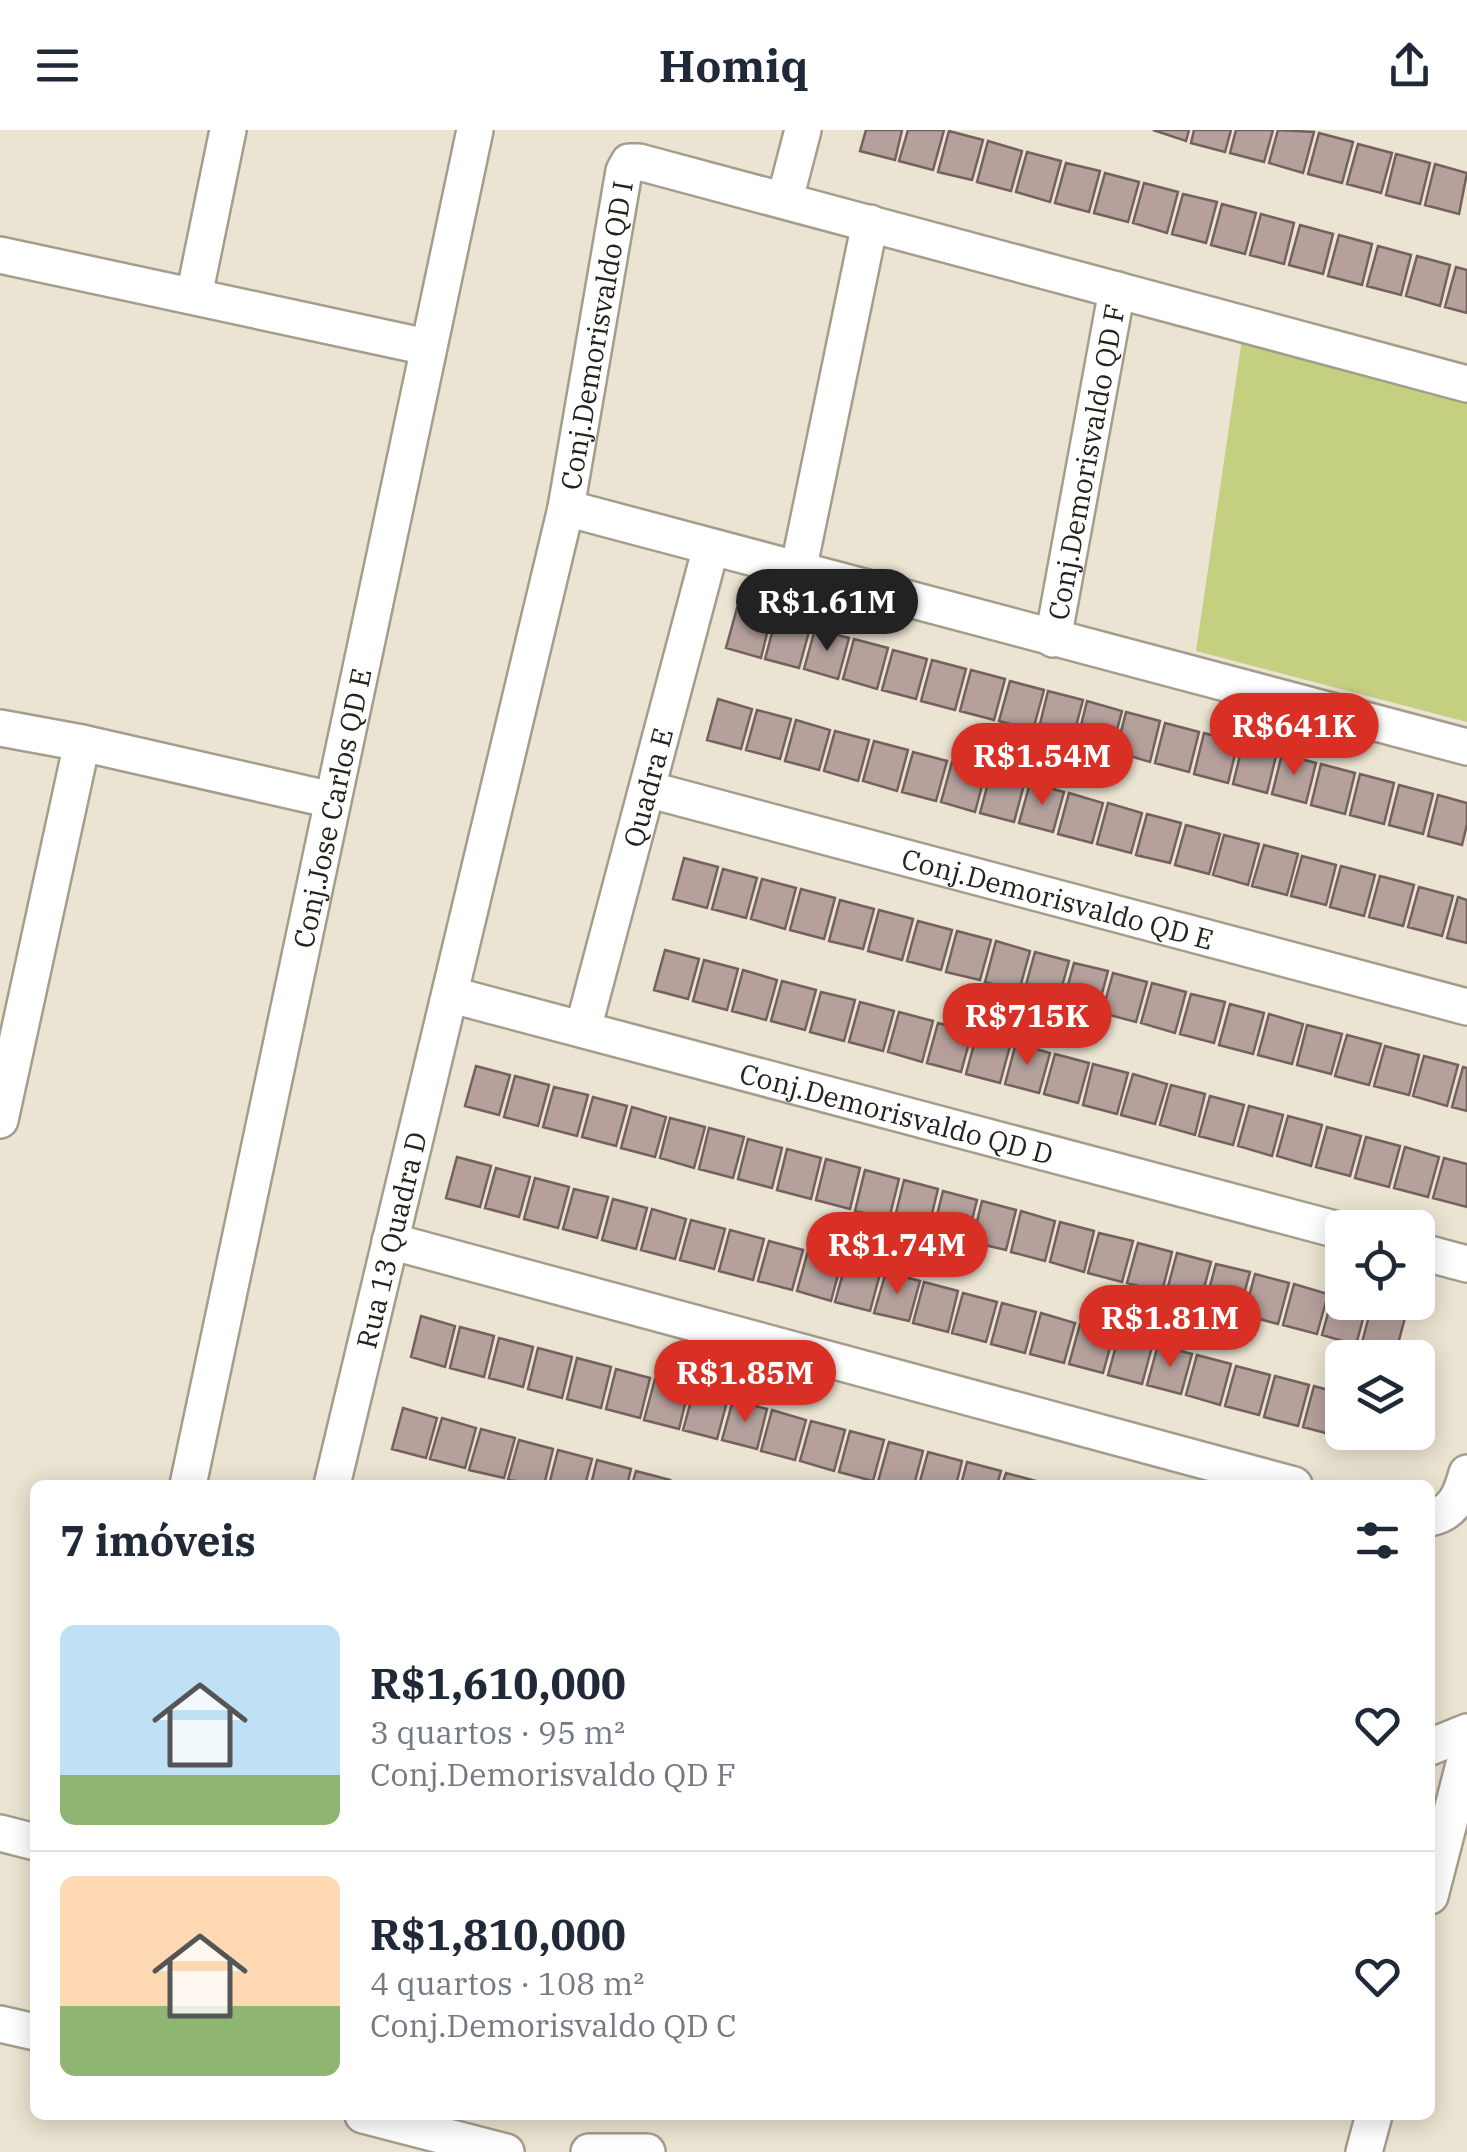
<!DOCTYPE html>
<html lang="pt">
<meta charset="utf-8">
<style>
body{margin:0;font-family:"IBM Plex Serif",serif;background:#f6f6f7;color:#1f2937;height:100vh;display:flex;flex-direction:column;font-size:38px;white-space:nowrap}
*{box-sizing:border-box;margin:0}
p{font-size:32px;color:#747a83}
.icon{flex:none;width:55px;height:55px;fill:none;stroke:currentColor;stroke-width:2;stroke-linecap:round;stroke-linejoin:round}
.map{position:relative;flex:1;overflow:hidden}
.panel{position:absolute;left:30px;top:1350px;width:1405px;height:640px;display:flex;flex-direction:column;background:#fff;border-radius:15px;box-shadow:0 5px 25px #0003}
.panel>*{flex:none}
.controls{position:absolute;left:1325px;top:1080px;display:grid;gap:20px}
.controls a{display:grid;place-items:center;width:110px;height:110px;border-radius:15px;background:#fff;box-shadow:0 5px 25px #0003;font-size:50px}
.price{position:absolute;translate:-50% -85px;padding:0 22px;border-radius:35px;background:#d93025;color:#fff;font-size:32px;line-height:65px;filter:drop-shadow(0 2px 5px #0008)}
.price::after{content:'';position:absolute;left:50%;top:60px;width:30px;height:22px;margin-left:-15px;background:inherit;clip-path:polygon(0 0,100% 0,50% 100%)}
.price.active{background:#222;color:#fff}
ul{padding:0;list-style:none}
li{display:flex;align-items:center;gap:30px;height:250px;padding:0 30px}
li+li{border-top:2px solid #e0e1e3}
li span{display:grid;place-items:center;flex:none;width:280px;height:200px;border-radius:15px;color:#555}
li>.icon{margin-inline-start:auto}
span .icon{width:120px;height:120px;fill:#fffc;stroke-width:1}
li b{font-size:42px}
h2{display:flex;justify-content:space-between;align-items:center;height:120px;padding:0 30px;font-size:42px}
header{display:flex;justify-content:space-between;align-items:center;height:130px;padding:0 30px;background:#fff;font-size:45px;font-weight:800}
.map>svg:first-child{display:block}
.green{fill:#c4cf80}
.building{fill:#b5a09c;stroke:#74615d;stroke-width:2.5}
.lines{fill:none;stroke-linecap:round;stroke-linejoin:round}
.street-casing{stroke:#a49d8c;stroke-width:40}
.street{stroke:#fff;stroke-width:35}
.labels{text-anchor:middle;dominant-baseline:central;stroke-width:9;stroke-linejoin:round;paint-order:stroke}
.street-label{font-size:28px;fill:#25221b;stroke:#fff}
</style>
<header><svg class="icon" aria-label="menu" viewBox="0 0 24 24"><path d="M4 6h16M4 12h16M4 18h16"/></svg>Homiq<svg class="icon" aria-label="share" viewBox="0 0 24 24"><path d="M12 15V3M7 8l5-5 5 5M5 13v7h14v-7"/></svg></header>
<div class="map">
<svg width="1467" height="2022" viewBox="0 0 1467 2022">
<rect width="100%" height="100%" fill="#ebe4d2"/>
<path class="green" d="M1242,209l225,60v323l-271,-71z"/>
<path class="building" d="M866,0h36l-7,30 -35,-9z
M908,0h36l-11,40 -34,-9z
M1153,0h36l-3,11z
M1194,0h37l-6,22 -34,-9z
M1236,0h37l-9,32 -34,-9z
M1278,0l36,2 -11,41 -34,-10z
M949,1l34,9 -11,40 -34,-8z
M1319,3l34,9 -11,41 -34,-9z
M988,11l34,10 -11,40 -34,-9z
M1358,14l34,9 -11,40 -34,-9z
M1027,22l34,9 -11,41 -34,-10z
M1396,24l34,9 -10,41 -34,-9z
M1066,33l34,8 -11,41 -34,-9z
M1435,34l32,9 -8,41 -34,-9z
M1105,43l34,9 -11,40 -34,-9z
M1144,53l34,9 -11,41 -34,-10z
M1183,64l34,8 -11,41 -34,-9z
M1222,74l34,9 -11,41 -34,-9z
M1261,84l33,9 -10,41 -34,-9z
M1300,95l33,9 -10,40 -34,-9z
M1339,105l33,9 -10,41 -34,-9z
M1378,116l33,9 -10,40 -34,-9z
M1417,126l33,9 -10,41 -34,-10z
M1456,137l11,3v43l-22,-6z
M737,478l34,9 -10,41 -35,-10z
M776,488l34,10 -11,40 -34,-9z
M815,499l34,9 -11,41 -34,-10z
M854,509l34,9 -11,41 -34,-10z
M893,520l34,9 -11,40 -34,-9z
M932,530l34,9 -11,41 -34,-9z
M971,540l34,9 -11,41 -34,-9z
M1010,551l34,9 -11,40 -34,-9z
M1048,561l35,9 -11,41 -34,-9z
M718,569l34,10 -11,40 -34,-9z
M1087,571l35,10 -11,41 -34,-10z
M757,580l34,9 -11,40 -34,-9z
M1126,582l34,9 -10,41 -34,-10z
M796,590l34,10 -11,40 -34,-9z
M1165,593l34,9 -10,40 -34,-9z
M835,601l34,9 -11,41 -34,-10z
M1204,603l34,9 -10,41 -34,-9z
M874,611l34,9 -11,41 -34,-10z
M1243,613l34,9 -10,41 -34,-9z
M913,622l34,9 -11,40 -34,-9z
M1282,624l34,9 -10,40 -34,-9z
M952,632l34,9 -11,41 -34,-10z
M1321,634l34,9 -10,41 -34,-9z
M991,642l34,9 -11,41 -34,-9z
M1360,644l34,9 -10,41 -34,-9z
M1030,653l34,9 -11,40 -34,-9z
M1399,655l34,9 -10,40 -34,-9z
M1069,663l34,10 -11,40 -34,-9z
M1438,665l29,8v21l-5,21 -34,-9z
M1108,673l34,10 -11,40 -34,-9z
M1147,684l34,9 -11,40 -34,-8z
M1186,695l34,9 -11,40 -34,-9z
M1224,705l35,9 -11,41 -35,-10z
M1264,715l34,9 -11,41 -35,-9z
M1302,726l34,9 -10,40 -35,-9z
M684,728l34,9 -11,41 -34,-9z
M1341,736l34,9 -11,41 -34,-9z
M723,739l34,9 -11,40 -34,-9z
M1380,746l34,9 -11,41 -34,-9z
M762,749l34,9 -11,41 -34,-10z
M1419,757l34,9 -11,40 -34,-9z
M801,759l34,9 -11,41 -34,-9z
M1458,767l9,3v43l-20,-5z
M840,770l34,9 -11,40 -34,-8z
M879,780l34,9 -11,41 -34,-9z
M918,791l34,9 -11,40 -34,-9z
M957,801l34,9 -11,40 -34,-8z
M996,811l34,10 -11,40 -34,-9z
M665,820l34,9 -11,40 -34,-9z
M1035,822l34,9 -11,40 -34,-9z
M704,830l34,9 -11,41 -34,-9z
M1074,833l34,8 -11,41 -34,-9z
M743,840l34,10 -11,40 -34,-9z
M1113,843l34,9 -11,40 -34,-9z
M782,851l34,9 -11,40 -34,-9z
M1152,853l34,9 -11,41 -34,-10z
M821,862l34,8 -11,41 -34,-9z
M1191,864l34,8 -11,41 -34,-9z
M860,872l34,9 -11,40 -34,-9z
M1230,874l34,9 -11,41 -34,-9z
M899,882l34,9 -11,41 -34,-10z
M1269,884l34,10 -11,40 -34,-9z
M938,893l34,9 -11,40 -34,-9z
M1307,895l35,9 -11,40 -34,-9z
M977,903l34,9 -11,41 -34,-9z
M1347,905l34,9 -12,41 -34,-9z
M1016,913l34,10 -11,40 -34,-9z
M1385,916l34,9 -10,40 -35,-9z
M1055,924l34,9 -11,40 -34,-9z
M1424,926l34,9 -11,41 -34,-10z
M1093,934l35,9 -11,41 -34,-9z
M476,936l34,9 -11,40 -34,-9z
M1463,937l4,1v43l-15,-4z
M1133,944l34,10 -12,40 -34,-9z
M515,946l34,9 -11,41 -34,-9z
M1171,955l34,9 -10,41 -35,-10z
M554,957l34,8 -11,41 -34,-9z
M1210,966l34,9 -11,40 -34,-9z
M593,967l34,9 -11,40 -34,-9z
M1249,976l34,9 -11,41 -34,-10z
M632,977l34,10 -11,40 -34,-9z
M1288,986l34,9 -11,41 -34,-10z
M670,988l35,9 -11,41 -34,-10z
M1327,997l34,9 -11,40 -34,-9z
M709,998l35,9 -11,41 -34,-9z
M1366,1007l34,9 -11,41 -34,-9z
M748,1009l34,9 -10,40 -34,-9z
M1405,1017l34,10 -11,40 -34,-9z
M787,1019l34,9 -10,41 -34,-9z
M457,1027l34,9 -11,41 -34,-9z
M1444,1028l23,6v43l-34,-9z
M826,1029l34,9 -10,41 -34,-9z
M496,1038l34,9 -11,40 -34,-9z
M865,1040l34,9 -10,40 -34,-8z
M535,1048l34,9 -11,41 -34,-9z
M904,1050l34,9 -10,41 -34,-9z
M574,1059l34,8 -11,41 -34,-9z
M943,1061l34,9 -10,40 -34,-9z
M613,1069l34,9 -11,41 -34,-9z
M982,1071l34,9 -10,40 -34,-8z
M652,1079l34,10 -11,40 -34,-9z
M1021,1081l34,10 -10,40 -34,-9z
M691,1090l34,9 -11,40 -34,-9z
M1060,1092l34,9 -10,41 -34,-10z
M730,1100l34,9 -11,41 -34,-9z
M1099,1103l34,8 -11,41 -34,-9z
M769,1111l34,9 -11,40 -34,-9z
M1138,1113l34,9 -10,40 -35,-9z
M808,1121l34,9 -11,41 -34,-10z
M1177,1123l34,9 -11,41 -34,-9z
M846,1132l35,8 -11,41 -35,-9z
M1216,1134l34,8 -11,41 -34,-9z
M886,1142l34,9 -11,40 -35,-8z
M1255,1144l34,9 -11,41 -34,-9z
M924,1152l34,9 -10,41 -35,-9z
M1294,1154l34,10 -11,40 -34,-9z
M963,1163l34,9 -11,40 -34,-9z
M1333,1165l9,3v4l25,2 -11,41 -34,-10z
M1002,1173l34,9 -11,41 -34,-9z
M1372,1175l34,9 -11,41 -34,-9z
M1041,1183l34,10 -11,40 -34,-9z
M421,1186l34,10 -10,41 -34,-10z
M1080,1194l34,9 -11,40 -34,-9z
M460,1197l34,9 -10,41 -34,-9z
M1119,1205l34,8 -11,41 -34,-9z
M499,1208l34,9 -10,40 -34,-9z
M1158,1215l34,9 -11,40 -34,-9z
M538,1218l34,9 -10,41 -34,-9z
M1197,1225l34,9 -11,41 -34,-10z
M577,1228l34,9 -10,41 -34,-9z
M1236,1236l34,9 -11,40 -34,-9z
M616,1239l34,9 -10,40 -34,-9z
M1275,1246l34,9 -11,41 -34,-9z
M655,1249l34,9 -10,41 -35,-9z
M1314,1256l28,8v22l-5,20 -34,-9z
M694,1260l34,8 -11,41 -34,-9z
M733,1270l34,9 -10,40 -35,-9z
M403,1278l34,10 -11,40 -34,-9z
M772,1280l34,10 -11,40 -34,-9z
M442,1288l34,10 -11,40 -35,-9z
M811,1291l34,9 -11,41 -34,-10z
M481,1299l34,9 -11,40 -35,-8z
M850,1301l34,9 -11,41 -34,-9z
M1343,1302h37l-4,14 -34,-9z
M519,1310l34,9 -9,36 -36,-5z
M889,1312l34,9 -9,34 -36,-3z
M558,1320l34,9 -7,26h-36z
M928,1322l34,9 -6,24h-37z
M597,1330l34,9 -4,16h-36z
M967,1332l34,9 -4,14h-36z
M636,1341l34,9 -1,5h-37z
M1006,1343l34,9 -1,3h-37z"/>
<g class="lines">
<defs>
<g id="street">
<path d="M785,69l18,-69"/>
<path d="M0,125l427,92"/>
<path d="M194,166l34,-166"/>
<path d="M566,378l901,239"/>
<path d="M798,441l72,-348"/>
<path id="s1" d="M1053,509l64,-349"/>
<path d="M0,598l82,15 250,57"/>
<path id="s2" d="M647,659l820,218"/>
<path id="s3" d="M452,865l890,236"/>
<path id="s4" d="M583,899l128,-482"/>
<path d="M0,990l82,-377"/>
<path d="M390,1111l904,244"/>
<path d="M1418,1121l49,13"/>
<path id="s5" d="M188,1355l287,-1355"/>
<path id="s6" d="M332,1355l234,-977 58,-337 5,-9h10l828,222"/>
<path d="M1430,1388c24,-5 31,-23 37,-45"/>
<path d="M1430,1617l37,-15"/>
<path d="M0,1703l35,9"/>
<path d="M1430,1766l37,-143"/>
<path d="M0,1894l35,8"/>
<path d="M363,1985l143,37"/>
<path d="M589,2022h58"/>
<path d="M1364,2022l10,-37"/>
</g>
</defs>
<use href="#street" class="street-casing"/>
<use href="#street" class="street"/>
</g>
<g class="labels">
<g class="street-label">
<text stroke="none"><textPath href="#s6" startOffset="1180">Conj.Demorisvaldo QD I</textPath></text>
<text stroke="none"><textPath href="#s1" startOffset="180">Conj.Demorisvaldo QD F</textPath></text>
<text stroke="none"><textPath href="#s4" startOffset="250">Quadra E</textPath></text>
<text stroke="none"><textPath href="#s5" startOffset="692">Conj.Jose Carlos QD E</textPath></text>
<text stroke="none"><textPath href="#s2" startOffset="425">Conj.Demorisvaldo QD E</textPath></text>
<text stroke="none"><textPath href="#s3" startOffset="460">Conj.Demorisvaldo QD D</textPath></text>
<text stroke="none"><textPath href="#s6" startOffset="252">Rua 13 Quadra D</textPath></text>
</g>
</g>
</svg>
<div class="controls">
<a><svg class="icon" aria-label="locate" viewBox="0 0 24 24"><circle cx="12" cy="12" r="6"/><path d="M12 2v4M12 18v4M2 12h4M18 12h4"/></svg></a>
<a><svg class="icon" aria-label="layers" viewBox="0 0 24 24"><path d="M12 4l9 5-9 5-9-5zM3 14l9 5 9-5"/></svg></a>
</div>
<b class="price active" style="left:827px;top:524px">R$1.61M</b>
<b class="price" style="left:1294px;top:648px">R$641K</b>
<b class="price" style="left:1042px;top:678px">R$1.54M</b>
<b class="price" style="left:1027px;top:938px">R$715K</b>
<b class="price" style="left:897px;top:1167px">R$1.74M</b>
<b class="price" style="left:1170px;top:1240px">R$1.81M</b>
<b class="price" style="left:745px;top:1295px">R$1.85M</b>
<section class="panel">
<h2>7 imóveis<svg class="icon" aria-label="filters" viewBox="0 0 24 24"><path d="M4 7h16M4 17h16"/><circle cx="9" cy="7" r="2"/><circle cx="15" cy="17" r="2"/></svg></h2>
<ul>
<li><span style="background:linear-gradient(#bfe0f5 75%,#8fb573 0)"><svg class="icon" aria-label="home" viewBox="0 0 24 24"><path d="M3 11l9-7 9 7M6 9v11h12V9"/></svg></span><div><b>R$1,610,000</b><p>3 quartos · 95 m²</p><p>Conj.Demorisvaldo QD F</p></div><svg class="icon" aria-label="heart" viewBox="0 0 24 24"><path d="M12 20l-8-8c-3-5 5-10 8-4 3-6 11-1 8 4z"/></svg></li>
<li><span style="background:linear-gradient(#ffd9b3 65%,#8fb573 0)"><svg class="icon" aria-label="home" viewBox="0 0 24 24"><path d="M3 11l9-7 9 7M6 9v11h12V9"/></svg></span><div><b>R$1,810,000</b><p>4 quartos · 108 m²</p><p>Conj.Demorisvaldo QD C</p></div><svg class="icon" aria-label="heart" viewBox="0 0 24 24"><path d="M12 20l-8-8c-3-5 5-10 8-4 3-6 11-1 8 4z"/></svg></li>
</ul>
</section>
</div>
